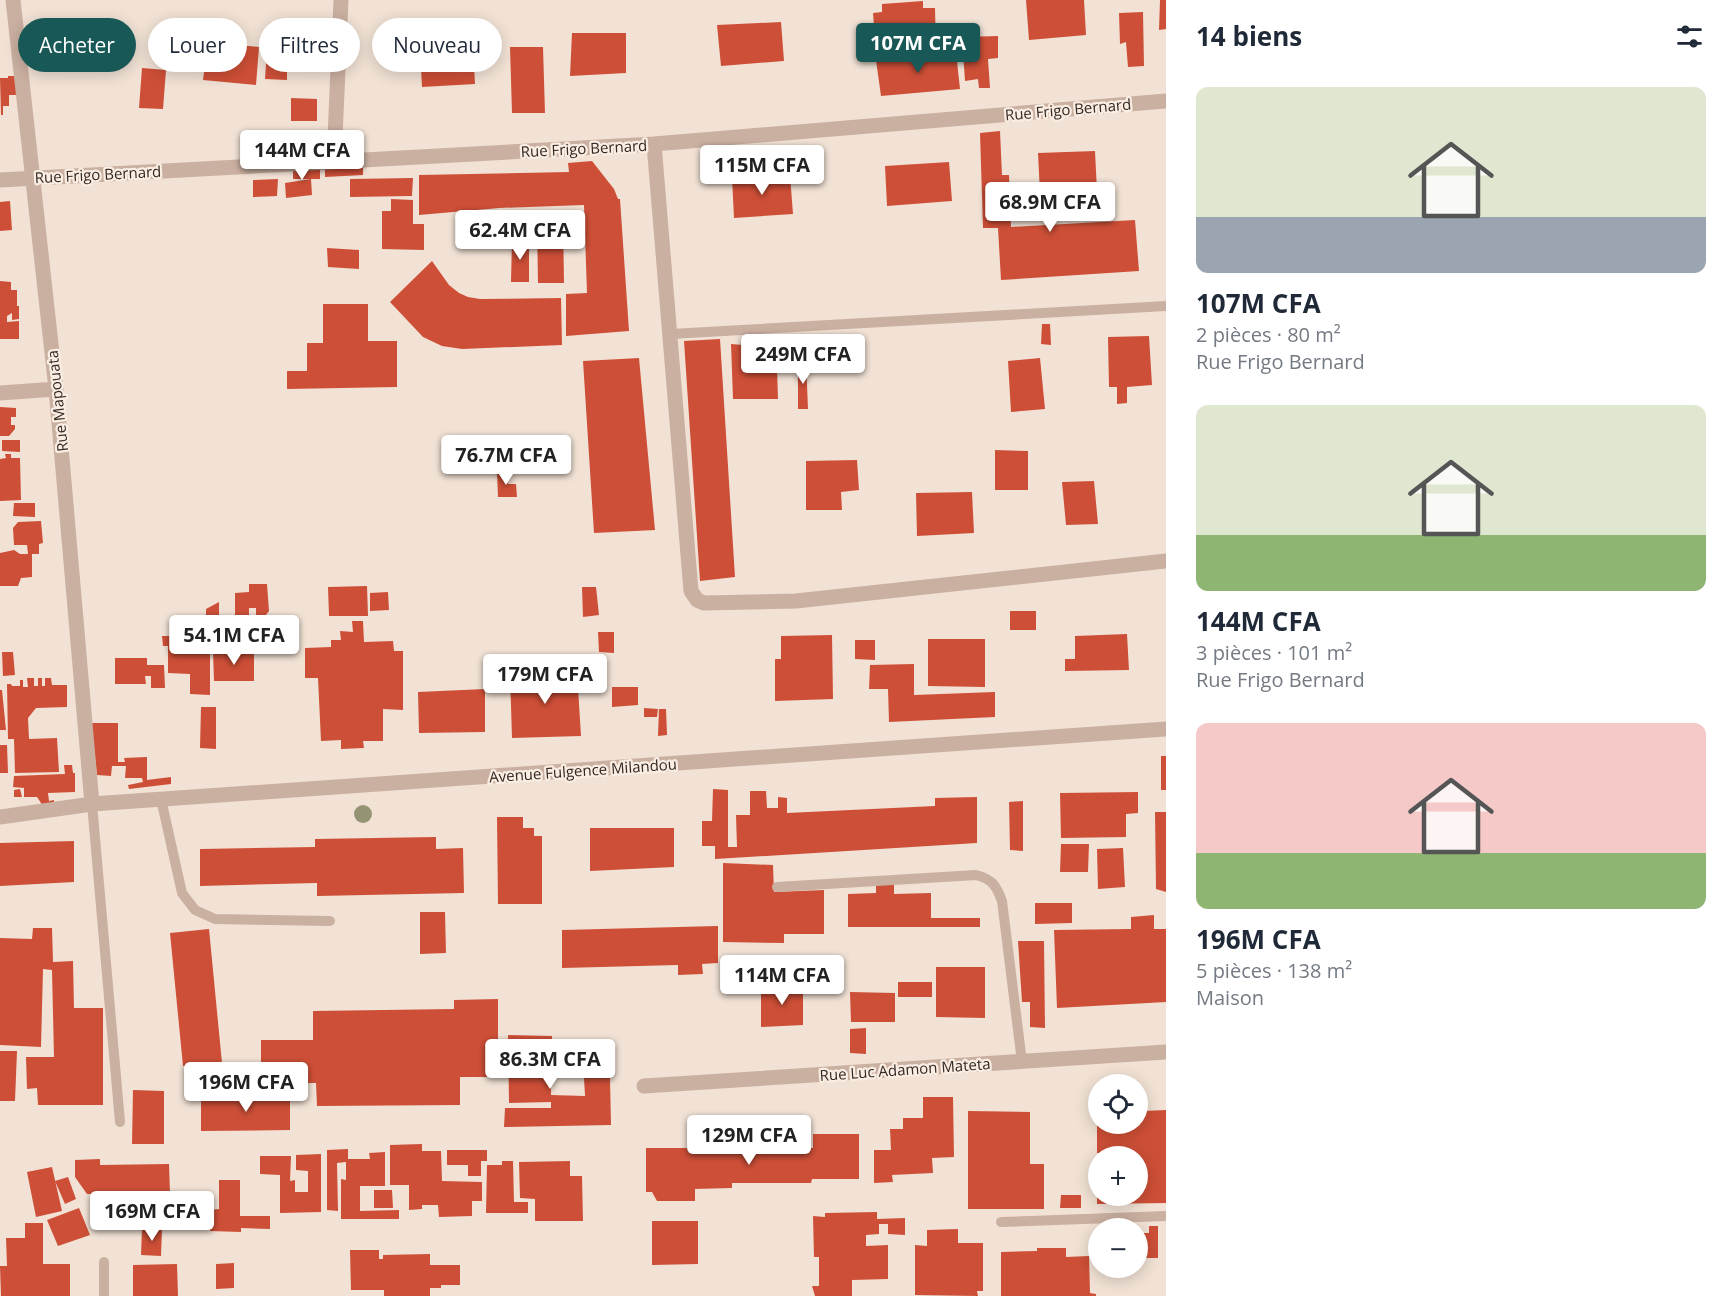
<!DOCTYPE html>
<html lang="fr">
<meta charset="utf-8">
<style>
body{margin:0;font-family:"Open Sans",sans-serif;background:#f2f2f3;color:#1f2937;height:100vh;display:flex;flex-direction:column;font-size:22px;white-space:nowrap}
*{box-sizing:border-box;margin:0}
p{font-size:20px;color:#747a83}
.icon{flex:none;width:33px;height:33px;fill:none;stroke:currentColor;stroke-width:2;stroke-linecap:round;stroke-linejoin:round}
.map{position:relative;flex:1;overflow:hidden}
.details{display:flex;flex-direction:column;background:#fff;width:570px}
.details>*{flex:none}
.top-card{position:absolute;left:18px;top:18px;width:570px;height:54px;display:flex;gap:12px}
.tools{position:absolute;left:1088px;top:1074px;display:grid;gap:12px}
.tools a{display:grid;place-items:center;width:60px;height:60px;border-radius:50%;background:#fff;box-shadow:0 3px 15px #0003;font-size:30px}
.price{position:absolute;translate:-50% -51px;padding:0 14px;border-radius:6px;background:#fff;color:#222;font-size:20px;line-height:39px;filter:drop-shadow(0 2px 3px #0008)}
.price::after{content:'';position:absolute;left:50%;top:36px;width:18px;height:14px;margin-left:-9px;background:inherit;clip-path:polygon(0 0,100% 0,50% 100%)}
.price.current{background:#185856;color:#fff}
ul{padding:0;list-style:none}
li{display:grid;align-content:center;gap:12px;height:318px;padding:0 30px}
li span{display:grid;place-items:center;height:186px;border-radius:12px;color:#555}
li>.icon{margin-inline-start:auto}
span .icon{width:108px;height:108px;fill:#fffc;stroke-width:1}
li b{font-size:26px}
h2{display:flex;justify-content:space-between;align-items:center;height:72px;padding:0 30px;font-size:26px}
.tag{padding:0 21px;border-radius:27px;background:#fff;box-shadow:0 3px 15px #0003;font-size:21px;line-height:54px}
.tag.current{background:#185856;color:#fff}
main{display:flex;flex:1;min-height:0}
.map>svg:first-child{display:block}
.building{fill:#ce4f37}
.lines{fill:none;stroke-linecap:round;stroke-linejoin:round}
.lane{stroke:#cab0a1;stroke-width:10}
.street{stroke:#cab0a1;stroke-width:15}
.tree{fill:#949475}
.labels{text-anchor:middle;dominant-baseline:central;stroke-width:4.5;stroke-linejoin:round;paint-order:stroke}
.street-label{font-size:15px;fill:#342824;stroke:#faede2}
</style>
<main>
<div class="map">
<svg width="1166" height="1296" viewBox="0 0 1166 1296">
<rect width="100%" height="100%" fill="#f2e2d5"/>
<path class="building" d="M1026,0h58l2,35 -57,5z
M1160,0h6v29l-7,1z
M923,1v7h12l1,40 -60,5 -3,-40 9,-1v-8z
M1143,12l1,54 -16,1 -2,-25 -6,2 -1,-31z
M781,22l3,39 -63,5 -4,-41z
M59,24l53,6 -4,38 -54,-5z
M572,33h54v40l-56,3z
M998,36v22l-10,1 2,29h-11l-1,-9 -13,2 -3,-44z
M208,42l51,5 -3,38 -53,-5z
M473,47l2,37 -53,3 -2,-38z
M510,47h33l2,66h-33z
M267,50h20v30l-22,-1z
M956,52l4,37 -79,7 -5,-36z
M142,68l24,2 -3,39 -24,-1z
M8,76h12l-2,19h-9v11h-6v9h-2l-1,-37h8z
M291,98l26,1v22h-26z
M1000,131l2,44h7l2,52 124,-7 4,51 -138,9 -3,-52h-15l-3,-95z
M1095,151l2,40 -57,3 -2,-41z
M592,161l22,28 4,10h2l9,132 -63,5v-42l21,-1 -3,-88 -85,3 -80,7v-40l150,-3 -1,-9z
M949,162l3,39 -65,5 -2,-40z
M293,166h27v13h-9l1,16 -26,3 -1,-15 26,-4h-18z
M325,166h38v9l-38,2z
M790,175l3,39 -59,4 -2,-40z
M413,178l-1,18 -62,1v-18z
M278,179l-1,17 -24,1v-17z
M391,199l22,1v24h11v26l-42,-1v-38h9z
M10,201l2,29 -12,1v-29z
M563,219l1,64h-26l-1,-63z
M512,240l17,1v41h-18z
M327,248l32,2v19l-31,-2z
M432,261l17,24 10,8 9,4 12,2 81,-1 1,47 -100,4 -20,-3 -19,-9 -33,-35z
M0,281l11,1v8h6v16h2v13l-7,1v-7l-5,3v6l12,-1v18h-19z
M323,304h45v37h29v46l-110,2v-18h20v-28h16z
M1042,324h8l1,21 -10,-1z
M755,336h21l2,63h-45l-2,-55 24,2z
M1149,336l3,49 -25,2v16l-10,1v-17h-8l-1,-50z
M720,339l15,238 -35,4 -16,-240z
M639,358l16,172 -61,3 -11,-172z
M1040,358l5,51 -34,3 -3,-51z
M798,360h8l2,49h-10z
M0,407l16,1v9h-5v8h4v4l-6,7h-9z
M2,440h18v12l-18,-1z
M995,450l33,1v39h-33z
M5,454h6v4h9l1,42 -21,1v-42l6,-1z
M857,460l2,30 -18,2 1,18h-36v-49z
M497,472h10l1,12h8l1,13h-19z
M1094,481l4,43 -32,1 -4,-43z
M972,492l2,41 -57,3 -1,-43z
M14,503h21v14l-22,-1z
M41,521l2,22 -4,1v10h-7v23l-11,1 -3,8h-18v-33l14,-3 6,4h8l-1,-9h-13l-1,-17 5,-6z
M249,584h18l2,27 -7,9h-6v-12h-7v37l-36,-1v-24h-7v-11l13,-7v15h16v-24l14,-1z
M367,586l1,30h-39l-1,-29z
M582,587h14l3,28 -16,2z
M388,592l1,18 -19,1v-18z
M1010,611h26v19h-26z
M352,621h11l1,21 29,-1 1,10h9v59l-20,-1v32h-20l1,7 -23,1v-9l-20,1 -3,-63h-13v-30l26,-1v-7h10l-1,-9 13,1z
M598,632h16v21l-15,-1z
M1127,634l2,36 -64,1v-12h10v-23z
M832,635l1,64 -58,2v-42h6v-23z
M162,636h48v59l-20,-1v-20l-22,-1v-27h-5z
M928,639h57v48l-57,-1z
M855,640h20v20l-20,-1z
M213,651h41v30h-40z
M2,652h11l2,23 -12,1z
M115,658h32v7h17l1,23h-14v-12h-6l1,8h-31z
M914,664v31l81,-3v25l-106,5 -1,-33h-19l1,-24z
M577,672l4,64 -69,2 -2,-64z
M27,678h7v8h4v-8h4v8h3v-8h6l1,7h15v22l-31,1 -8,10 1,21 28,-1 2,34 -44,1 -1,-34h-6l-1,-55h4l1,2h8v-6h3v7h5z
M612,687h26v18l-26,2z
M485,689v43l-66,1 -1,-41z
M0,690h2l4,40h-6z
M201,707h15v42l-16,-1z
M644,708l14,1 -1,8h-13z
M659,709h7l1,26 -9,1z
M91,723h27v39h7l-1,-4 23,-1v23l24,-3v7l-42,5 -1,-4 15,-3 -1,-4h-17l1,-12h-14l-1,10 -14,-1z
M0,745h7l1,28h-8z
M1161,756h5v34h-5z
M64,765h8l1,8h2v19l-27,1 1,8 5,-1v5l-11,1 -6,-9h-13v-9l-11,-1 1,-11 51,-2z
M20,789l2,8h-8v-7z
M713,789l15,1v57h9l-1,-32h14v-24h16l1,17h11v-11l9,1v15l148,-7v-8l42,-1v46l-262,16v-13h-13v-25h10z
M1138,792v21l-12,1v23l-65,1 -1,-45z
M1023,801v50l-13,-1 -1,-48z
M1155,812h11v80l-10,-3z
M497,817h26v11h11v8h8v68h-44z
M590,828h84v39l-84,4z
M436,837v12l27,-1 1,45 -147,3v-13l-117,3v-37l115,-2v-8z
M74,841v41l-74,4v-43z
M1061,844h28l-1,28h-28z
M1123,848l2,39 -27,2 -1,-40z
M723,863l50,2 1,27 50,-2v44h-40v9l-61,-1z
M876,885h18v9l37,-1v25h49v9h-132v-33l28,-1z
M1035,903h37v20l-37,1z
M420,912h25l1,41 -26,1z
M1154,915v14h12v73l-109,6 -3,-78 77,-1v-12z
M718,926v37l-16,1 1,10 -25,1v-10l-116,3v-38z
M33,928h19l1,34 20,-1 1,47h29v97h-65l-1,-17 -10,1 -1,-32h28l-2,-87 -9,-1 -2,78 -41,-2v-107l32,1z
M209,929l13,134 -39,3 -13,-133z
M1018,941h26l1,87 -15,-1v-25h-8z
M936,967h49v51l-49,-1z
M898,982h34v15h-34z
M761,986h42v39l-42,2z
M850,992l45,1v29h-44z
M498,999v78h-38v28l-143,1 -1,-23 -55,1v-44h52v-29l141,-2v-9z
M866,1028v26l-16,-1v-24z
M508,1035l44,1 -1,59 34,1 -1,-18h26l1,47 -107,2 1,-19h46v-6l-42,1z
M0,1051h17l-2,50h-15z
M133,1090l31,1v53h-32z
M1137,1092h6v19l23,-1v93l-69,1v-8h40v-40h-31v-3h-9v-29h40z
M290,1095v35l-89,1v-35z
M923,1097h30l1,60 -22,1 1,15 -41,2 1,7 -19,1v-33h17l-1,-21h13v-11h20z
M968,1111l62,1v52h14v45h-76z
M813,1134h46v45h-47l-1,4h-79v5l-37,1v12h-38l-5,-9h-6v-44h167z
M422,1144v7h19l1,30 40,1v19h-10v15l-33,1 -1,-12h-16v4l-13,1v-25h-19v-40z
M348,1149v10h22l-1,-6 16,-1v34h-25v25l39,-1v9h-58v-40l5,1v-18l-9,1 1,48 -11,-1v-60z
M447,1150h40v11h-6v15h-13v-11h-21z
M321,1154v58l-41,1v-38l-20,-1v-18h31l-1,25 5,-1v12h13v-21l-12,-1v-15z
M100,1159v6l69,-1 1,29 -83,1 -12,-17v-17z
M502,1161h11l1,41h14v11h-42l1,-48h15z
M570,1161v15h12l1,45h-48v-22l-15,-1 -1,-36z
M52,1167l10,44 -26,6 -9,-45z
M68,1177l8,22 -11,5 -10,-23z
M219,1180h21v36h30v13l-29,-1v4l-31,-1v-21l9,-1z
M374,1190h18l1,18h-19z
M1061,1195h20v13h-21z
M79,1208l11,27 -32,11 -11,-26z
M877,1212v7l28,-1v17l-17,-1v-10h-9v10l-13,1v11l22,-1v34l-36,1v16h-37l-3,-10h7v-29h-5l-1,-41 12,1v-4z
M652,1221h46v43l-46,1z
M25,1223h18v41h27v32h-69l-1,-30h7l-1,-28h19z
M1149,1226h9v32h-16v-25h7z
M142,1229h20l-1,27 -20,-1z
M958,1229v14h25v48h-6l1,5 -63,-1v-50l12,1v-16z
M1037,1248h29v9l23,-1 1,37 6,1v2h-95v-44l36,-1z
M350,1250h29v9h4v-4l47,-1v11h30v20h-19v3h-11v8h-46v-6h-33z
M234,1263v25l-18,1v-25z
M177,1264l1,32h-45v-31z"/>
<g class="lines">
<path class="lane" d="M671,334l495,-28
M161,799l21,94 13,17 20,9 115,2
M92,804l28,318
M777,887l199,-12c16,4 20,10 26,26l20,161
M1001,1222l165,-6
M104,1262v34"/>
<path class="street" d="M13,0l43,389 36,415
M654,144l37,447 6,9 7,3 92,-2 370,-40
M334,161l7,-161
M0,180l654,-36 512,-43
M0,393l56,-4
M0,817l92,-13 1074,-75
M644,1086l522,-34"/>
</g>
<circle class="tree" cx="363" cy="814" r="9"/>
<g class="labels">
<g class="street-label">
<text transform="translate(1068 109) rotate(-5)">Rue Frigo Bernard</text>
<text transform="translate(584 148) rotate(-3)">Rue Frigo Bernard</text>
<text transform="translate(98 174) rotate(-3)">Rue Frigo Bernard</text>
<text transform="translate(57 401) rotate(-96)">Rue Mapouata</text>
<text transform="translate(583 770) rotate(-4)">Avenue Fulgence Milandou</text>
<text transform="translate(905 1069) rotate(-4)">Rue Luc Adamon Mateta</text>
</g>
</g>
</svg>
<div class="tools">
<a><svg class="icon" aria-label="locate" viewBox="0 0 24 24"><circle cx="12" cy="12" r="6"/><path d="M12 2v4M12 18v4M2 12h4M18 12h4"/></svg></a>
<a>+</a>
<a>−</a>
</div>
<b class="price current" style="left:918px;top:74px">107M CFA</b>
<b class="price" style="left:302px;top:181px">144M CFA</b>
<b class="price" style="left:762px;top:196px">115M CFA</b>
<b class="price" style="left:1050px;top:233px">68.9M CFA</b>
<b class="price" style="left:520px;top:261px">62.4M CFA</b>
<b class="price" style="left:803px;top:385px">249M CFA</b>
<b class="price" style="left:506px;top:486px">76.7M CFA</b>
<b class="price" style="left:234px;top:666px">54.1M CFA</b>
<b class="price" style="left:545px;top:705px">179M CFA</b>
<b class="price" style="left:782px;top:1006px">114M CFA</b>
<b class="price" style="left:550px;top:1090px">86.3M CFA</b>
<b class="price" style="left:246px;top:1113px">196M CFA</b>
<b class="price" style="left:749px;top:1166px">129M CFA</b>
<b class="price" style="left:152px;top:1242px">169M CFA</b>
<div class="top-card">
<a class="tag current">Acheter</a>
<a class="tag">Louer</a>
<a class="tag">Filtres</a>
<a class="tag">Nouveau</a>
</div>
</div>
<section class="details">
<h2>14 biens<svg class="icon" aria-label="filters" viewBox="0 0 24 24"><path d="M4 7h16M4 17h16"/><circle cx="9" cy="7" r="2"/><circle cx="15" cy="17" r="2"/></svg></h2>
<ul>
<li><span style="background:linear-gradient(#dfe7d0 70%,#9aa5b1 0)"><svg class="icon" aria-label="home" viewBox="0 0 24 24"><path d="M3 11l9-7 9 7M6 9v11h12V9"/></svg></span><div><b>107M CFA</b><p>2 pièces · 80 m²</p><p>Rue Frigo Bernard</p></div></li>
<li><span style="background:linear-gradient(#dfe7d0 70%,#8fb573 0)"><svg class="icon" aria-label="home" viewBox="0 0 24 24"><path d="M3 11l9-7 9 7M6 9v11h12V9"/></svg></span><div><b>144M CFA</b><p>3 pièces · 101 m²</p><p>Rue Frigo Bernard</p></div></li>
<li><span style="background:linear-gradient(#f6c9c9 70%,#8fb573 0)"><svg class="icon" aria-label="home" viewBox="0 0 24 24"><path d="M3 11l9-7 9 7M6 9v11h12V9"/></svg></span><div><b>196M CFA</b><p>5 pièces · 138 m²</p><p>Maison</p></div></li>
</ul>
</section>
</main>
